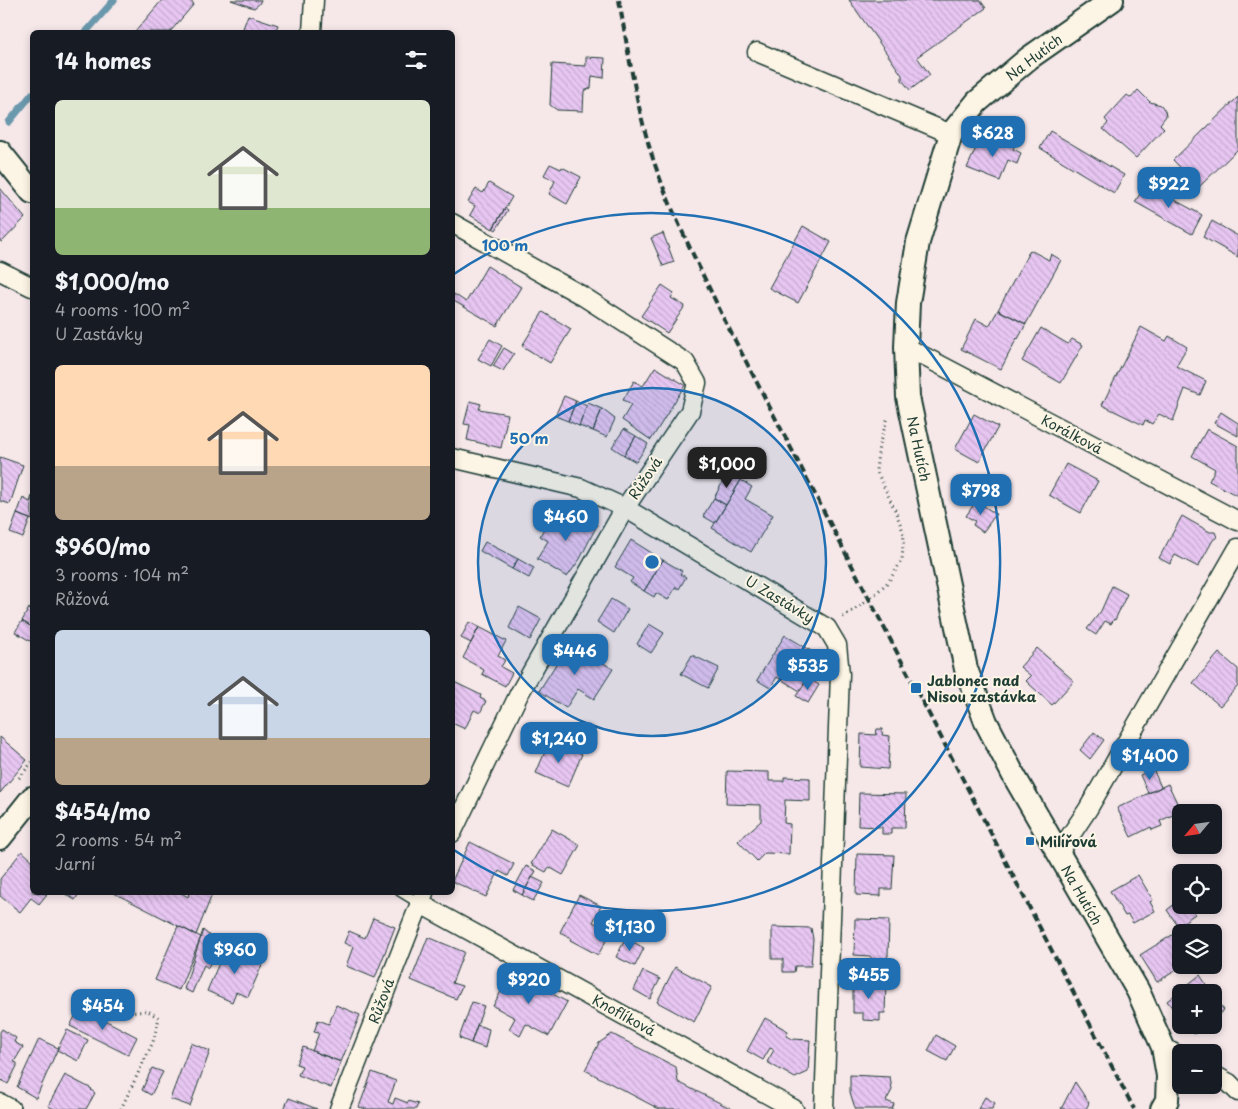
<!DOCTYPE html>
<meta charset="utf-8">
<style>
body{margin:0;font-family:"Playpen Sans",sans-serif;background:#20242c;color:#f1f3f6;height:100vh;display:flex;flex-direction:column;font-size:19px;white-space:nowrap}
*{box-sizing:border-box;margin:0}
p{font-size:16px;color:#9ea1a6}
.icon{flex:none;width:28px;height:28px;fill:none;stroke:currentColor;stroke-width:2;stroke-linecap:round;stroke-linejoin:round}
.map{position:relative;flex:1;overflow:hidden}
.details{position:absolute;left:30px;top:30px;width:425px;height:865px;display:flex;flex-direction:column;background:#171b24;border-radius:8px;box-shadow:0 2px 8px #0003}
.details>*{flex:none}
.needle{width:32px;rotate:241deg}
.controls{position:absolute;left:1172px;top:804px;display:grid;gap:10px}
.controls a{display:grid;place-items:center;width:50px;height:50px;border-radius:8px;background:#171b24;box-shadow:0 2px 8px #0003;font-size:25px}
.price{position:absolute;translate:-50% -42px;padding:0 11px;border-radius:10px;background:#1f6fb2;color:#fff;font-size:16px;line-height:32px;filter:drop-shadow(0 1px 2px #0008)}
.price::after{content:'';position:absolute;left:50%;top:30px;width:15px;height:11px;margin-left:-8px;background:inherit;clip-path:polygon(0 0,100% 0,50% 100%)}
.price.current{background:#222;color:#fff}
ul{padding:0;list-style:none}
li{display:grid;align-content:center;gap:10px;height:265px;padding:0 25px}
li span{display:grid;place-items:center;height:155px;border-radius:8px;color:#555}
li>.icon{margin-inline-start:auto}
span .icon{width:90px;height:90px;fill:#fffc;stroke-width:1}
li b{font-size:21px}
h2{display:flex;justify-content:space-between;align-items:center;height:60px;padding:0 25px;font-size:21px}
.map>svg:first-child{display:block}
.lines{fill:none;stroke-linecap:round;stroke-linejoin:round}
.stream{stroke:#6b98ac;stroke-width:7}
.building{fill:url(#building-back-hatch);stroke:#1f3d34}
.service-casing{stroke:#1f3d34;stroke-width:12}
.minor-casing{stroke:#1f3d34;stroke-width:21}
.tertiary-casing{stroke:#1f3d34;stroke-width:26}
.path{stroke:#1f3d34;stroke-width:3;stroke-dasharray:1 4;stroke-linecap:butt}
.service{stroke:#fcf5e5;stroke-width:9}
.minor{stroke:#fcf5e5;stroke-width:18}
.tertiary{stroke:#fcf5e5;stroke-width:22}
.rail{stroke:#1f3d34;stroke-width:4;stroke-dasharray:8 4;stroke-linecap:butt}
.ring{fill:none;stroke:#1f6fb2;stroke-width:2.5}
.poi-dot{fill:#1f6fb2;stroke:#fcf5e5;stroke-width:2}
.labels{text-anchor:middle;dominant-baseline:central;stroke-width:4;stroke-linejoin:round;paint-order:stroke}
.street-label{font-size:14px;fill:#1f3d34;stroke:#fcf5e5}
.poi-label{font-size:14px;font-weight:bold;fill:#1f3d34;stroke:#fcf5e5;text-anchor:start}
.centre{fill:#1f6fb2;stroke:#fcf5e5;stroke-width:2.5}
.ring-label{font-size:15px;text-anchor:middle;font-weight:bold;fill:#1f6fb2;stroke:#fcf5e5;stroke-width:4;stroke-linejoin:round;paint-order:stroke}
</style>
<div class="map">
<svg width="1238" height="1109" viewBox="0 0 1238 1109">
<defs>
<pattern id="building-back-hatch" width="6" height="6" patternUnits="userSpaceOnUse" patternTransform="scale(1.25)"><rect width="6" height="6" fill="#e7c6f2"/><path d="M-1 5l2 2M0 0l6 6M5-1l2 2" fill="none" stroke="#c6abd0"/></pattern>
</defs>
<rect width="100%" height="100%" fill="#f6e7e9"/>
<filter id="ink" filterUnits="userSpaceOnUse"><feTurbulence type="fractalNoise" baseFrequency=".02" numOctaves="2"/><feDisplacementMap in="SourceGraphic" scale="10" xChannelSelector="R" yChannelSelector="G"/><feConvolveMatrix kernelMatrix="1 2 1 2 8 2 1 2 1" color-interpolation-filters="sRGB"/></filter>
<g filter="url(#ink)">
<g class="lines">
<path class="stream" d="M86,32l28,-32
M9,122l23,-28"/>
</g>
<path class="building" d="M162,0h27l5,4 -24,28h-35z
M231,0h30l-2,4 -5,4z
M849,0h131l6,8 -69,49 13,18 -20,15 -8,-10v-5z
M248,15l30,10 -3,7h-27l-6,-1z
M586,57l19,1 -1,20 -12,-2 -1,12 -7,3 -1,20 -26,-1 -7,-5 2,-41 34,2z
M1138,90l12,12 11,3 4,6 1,5 -6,8 4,4 -28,30 -33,-29 5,-6 -3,-4 22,-24 4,3z
M1238,97v52l-39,38 -26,-27z
M1050,131l74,44 -10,18 -74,-45z
M981,137l14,6 2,-6 18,7 -2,5 8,4 -4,11 -9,-4 -8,21 -33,-13z
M550,164l11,5 1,-2 19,10 -14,27 -18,-10 6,-13 -11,-6z
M489,183l23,14 -19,32 -23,-14 5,-9 -7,-4 8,-13 7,4z
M1146,184l56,31 -10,19 -57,-32z
M0,188l25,30 -23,24 -2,-1z
M505,208l3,2 -12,20 -3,-2z
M1212,221l26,15v21l-35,-20z
M803,226l28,16 -33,61 -29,-15z
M663,233l11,29 -11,4 -12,-28z
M1030,250l19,10 2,-6 10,6 -35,64 -28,-14z
M487,266l34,21 -24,39 -45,-26 2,-6 12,8z
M662,285l12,8 -3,5 14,8 -18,27 -26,-17z
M998,310l28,14 -8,15 -1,-1 -16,31 -40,-20 15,-30 13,7z
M543,312l28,17 -21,34 -28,-17z
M1141,327l25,14 3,-5 18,11 -11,19 30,15 -6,14 -15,-6 -12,32 -14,-7 -7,10 -7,-4 -2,5 -41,-20z
M1041,328l27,16 4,-5 11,6 -22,38 -39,-22z
M490,339l12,7 -11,20 -13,-7z
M504,348l10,6 -11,17 -10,-5z
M655,367l30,18 -34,55 -29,-20 9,-15 -8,-5 11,-19 9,5z
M564,396l12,5 -8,20 -13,-5z
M470,401l11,3 -2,5 29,5 -7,34 -34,-8 3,-15 -6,-1z
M576,401l11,5 -8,20 -11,-5z
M588,403l14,6 -9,22 -14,-5z
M602,409l13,10 -8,18 -14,-6z
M1221,412l17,11v13l-24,-13z
M974,414l24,13 -19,35 -24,-13z
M624,429l12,7 -12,19 -12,-8z
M1207,429l31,17v50l-29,-15 6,-12 -23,-13z
M636,436l12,8 -12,18 -12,-7z
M0,457l23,8 -13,39 -10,-3z
M1066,464l32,17 -17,32 -32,-18z
M728,472l13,8 -15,25 -12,-7z
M741,480l11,7 -7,12 28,16 -22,37 -39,-24z
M32,496v24l-15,-6 6,-16 7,4z
M714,498l12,7 -11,18 -12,-7z
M976,501l20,13 -13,18 -10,-7 2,-4 -9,-5z
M567,508l30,17 -17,34 -13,18 -30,-18 11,-18 -8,-5 8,-15 9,4z
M17,514l13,5 -7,19 -13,-5z
M1182,516l28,16h5l2,5 -4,3 -15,27 -23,-12 -5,9 -11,-6z
M631,540l32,20 -19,31 -14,-9 3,-4 -18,-11z
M485,542l33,17 -6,10 -32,-18z
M518,559l16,9 -5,10 -17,-9z
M663,560l19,11 -2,3 6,3 -7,12 -3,-2 -8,13 -12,-7 -2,4 -10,-6z
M1112,586l15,8 -12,26 -1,-1 -3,5 -6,-3 -9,14 -9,-6 14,-18z
M611,599l17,10 -14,24 -17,-11z
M519,607l22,12 -11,21 -21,-12z
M29,608l3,2v17l-10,-6z
M22,621l10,6v15l-17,-10z
M469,622l10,5 -8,16 -10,-5z
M649,624l15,9 -13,20 -14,-9z
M479,627l27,14 -8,15 7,4 -4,7 11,6 -7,13 -23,-12 2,-4 -21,-12z
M785,635l36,22 -21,34 -23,-14 -7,11 -13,-8z
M570,642l43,27 -19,30 -16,-10 -12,19 -27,-17z
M1037,648l37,33 -22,24 -26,-24 5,-5 -11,-9z
M1219,653l19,16v17l-18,20 -27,-23z
M692,655l27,13 -11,20 -27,-14z
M808,678l11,7 -11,18 -12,-7z
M452,681l29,14 -1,3 6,3 -6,12 -6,-3 -9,19 -13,-6z
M877,729h6l-1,6 8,1 -2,33 -28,-2 1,-33 15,1z
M1094,732l10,8 -14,19 -10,-9z
M0,737l27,23 -27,33z
M550,740l32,14 -14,33 -32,-14z
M1153,769l8,18 -13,6 -8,-18z
M727,771l42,1v9h15v-4l26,1v23l-25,-1 -1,23 6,1 -1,30 -24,-1 -8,8 -19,-20 23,-20v-16l-35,-1z
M1168,784l13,27 -21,10 2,5 -10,4 -1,-3 -20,10 -14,-29z
M859,793l47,1 -1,34h-14v6h-9v-7l-24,-1z
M552,829l28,16 -17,30 -14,-8 -3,5 -15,-8z
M470,842l44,22 -6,12 -9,-5 -13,26 -34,-16z
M22,851l10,9v32l15,2 -8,10 -8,-6 -11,14 -20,-16v-17z
M857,854l37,1 -2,34h-11v7l-25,-1z
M526,866l10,5 -14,24 -9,-5z
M1138,875l15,25 -3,2 5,9 -22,12 -5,-8 -3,1 -15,-25z
M532,877l12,6 -11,18 -11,-6z
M62,892h18l-5,8z
M112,892h68l8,5 1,-5h24l-17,43z
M579,895l22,11 -8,16 18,10 -13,23 -28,-15 1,-2 -11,-6z
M1181,899v6h8l6,9 -17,12 -11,-16z
M373,918l22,9 -20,51 -29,-12 7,-19 -9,-4 5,-12 16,7z
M855,919l34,1 -1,36 -3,3h-13l-2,-3 -16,-1z
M178,926l23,11 -22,53 -24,-10z
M772,927l39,1 2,11 -2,27h-16l-1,6h-11v-13h-11z
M203,930l15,13 -10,25 -4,-3 -12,28 -8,-4z
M1177,932l4,7v5l-4,3 4,7v11h4l-28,17 -17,-27z
M428,937l36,15 -12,31 10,3 -6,13 -45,-19z
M626,938l18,10 -9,18 -19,-9z
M226,947l37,16 -15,34 -12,-5 -4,10 -25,-11z
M675,967l37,20 -18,35 -37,-20z
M512,971l55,31 -18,34 -23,-12 -6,12 -11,-7 6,-11 -22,-12z
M643,971l17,8 -10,20 -16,-9z
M1200,975l6,9 -2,2 6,6h-29v27l-14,-18z
M853,982l33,1 -1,30h-5v8l-17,-1v-7h-10z
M1214,998l10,12 -10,8z
M472,1002l12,4 -13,37 -12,-5z
M336,1005l24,10 -19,47 -29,-11 7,-18 -5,-1 4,-12 11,4z
M80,1007l57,30 -9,18 -58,-29z
M765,1018l23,13 -2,5 6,3 18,1 -2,32 -13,6 -28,-16 7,-12 -4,-2 -7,12 -16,-9z
M477,1025l12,4 -4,19 -14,-5z
M1186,1025h19l-11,9z
M2,1029l14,9 -2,4 9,5 -9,15 3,1v3l-9,18 -8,-5v-47z
M67,1030l21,10 -10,21 -21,-11z
M612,1034l64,33 2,15 54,27h-73l-74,-39 14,-27z
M936,1035l19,11 -8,15 -19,-10z
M39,1039l19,9 -22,50 -19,-11z
M191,1043l19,8 -20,55 -20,-7z
M303,1047l38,15 -10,26 -33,-13 4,-9 -6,-2z
M152,1068l11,4 -12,23 -9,-5z
M372,1072l24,9 -8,21 5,2 2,-6 13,5v-2l10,3 -2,5h-50l-7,-2z
M65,1075l27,14 -1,1 4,3 -9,16h-32l-6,-3z
M850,1075l40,2 2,13 -6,11 8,3 -2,5h-36l-2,-4 -4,-13z
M1075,1082l14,21 -3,6h-25z
M985,1097l10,6 -3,6h-14z
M289,1098l28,11h-33z"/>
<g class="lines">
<defs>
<path id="service" d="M401,892l18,11"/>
<path id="minor" d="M312,32l2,-32
M757,52l194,82
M452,223l129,72 104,67 12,21 -7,28 -65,97 -106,186 -67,139
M0,271l32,16
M906,347l332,174
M452,458l129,30 44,20 202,120 10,17 3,29 -16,435
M1058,854l30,-45 150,-261
M419,903l375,206
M1163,1047l18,10
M1214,1075l15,8 9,9
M0,1103l11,6
M339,1109l85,-216"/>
<path id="tertiary" d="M1112,0l-83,58 -52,44 -26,32 -33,108 -10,61 -2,44 2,50 58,272 20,53 28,54 124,215 25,56 5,29 -1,24 -5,9
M0,152l32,40
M0,838l32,-40"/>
</defs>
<use href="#service" class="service-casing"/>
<use href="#minor" class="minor-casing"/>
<use href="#tertiary" class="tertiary-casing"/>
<path class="path" d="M843,617l27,-18 19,-18 13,-21 2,-26 -9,-24 -19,-40 3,-25 9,-28
M19,778l13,-16
M105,1010l12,4 31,-3 11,7 -6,24 -32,67"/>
<use href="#service" class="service"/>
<use href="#minor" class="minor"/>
<use href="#tertiary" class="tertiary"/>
<path class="rail" d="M619,0c8,45 15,91 27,135 16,62 52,128 79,186l409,788"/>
</g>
</g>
<circle cx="652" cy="562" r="174" fill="#1f6fb2" fill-opacity=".12"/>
<g class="ring">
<circle cx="652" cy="562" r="174"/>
<path d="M454 274A349 349 0 1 1 454 850"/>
</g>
<g class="poi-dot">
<rect x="910" y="682" width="12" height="12" rx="2.5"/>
<rect x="1025" y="836" width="10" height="10" rx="2.5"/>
</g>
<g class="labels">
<g class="street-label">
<text transform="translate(1034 57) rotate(-37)">Na Hutích</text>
<text transform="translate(1072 434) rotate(28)">Korálková</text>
<text transform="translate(919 449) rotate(78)">Na Hutích</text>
<text transform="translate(645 478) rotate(-56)">Růžová</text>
<text transform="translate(780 599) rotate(31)">U Zastávky</text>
<text transform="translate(1082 895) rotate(60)">Na Hutích</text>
<text transform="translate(381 1001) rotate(-69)">Růžová</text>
<text transform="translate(624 1015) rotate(29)">Knoflíková</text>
</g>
<g class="poi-label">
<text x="927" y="680">Jablonec nad<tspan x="927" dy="16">Nisou zastávka</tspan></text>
<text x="1040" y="841">Milířová</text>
</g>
</g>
<circle cx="652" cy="562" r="8" class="centre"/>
<g class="ring-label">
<text x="505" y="251">100 m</text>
<text x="529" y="444">50 m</text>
</g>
</svg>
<div class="controls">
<a><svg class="needle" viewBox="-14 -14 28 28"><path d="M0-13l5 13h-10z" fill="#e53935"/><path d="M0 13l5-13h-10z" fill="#9ea1a6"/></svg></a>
<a><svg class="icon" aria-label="locate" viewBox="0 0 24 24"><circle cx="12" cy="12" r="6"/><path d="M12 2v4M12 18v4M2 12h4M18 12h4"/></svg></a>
<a><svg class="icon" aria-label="layers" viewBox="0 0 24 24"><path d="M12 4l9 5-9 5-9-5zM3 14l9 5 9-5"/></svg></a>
<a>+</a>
<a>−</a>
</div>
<b class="price" style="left:993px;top:158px">$628</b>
<b class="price" style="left:1169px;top:209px">$922</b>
<b class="price current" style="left:727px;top:489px">$1,000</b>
<b class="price" style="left:981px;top:516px">$798</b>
<b class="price" style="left:566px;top:542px">$460</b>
<b class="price" style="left:575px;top:676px">$446</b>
<b class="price" style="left:808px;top:691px">$535</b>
<b class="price" style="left:559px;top:764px">$1,240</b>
<b class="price" style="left:1150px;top:781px">$1,400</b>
<b class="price" style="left:630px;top:952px">$1,130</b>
<b class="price" style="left:235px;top:975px">$960</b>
<b class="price" style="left:869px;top:1000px">$455</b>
<b class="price" style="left:529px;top:1005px">$920</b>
<b class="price" style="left:103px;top:1031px">$454</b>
<section class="details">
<h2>14 homes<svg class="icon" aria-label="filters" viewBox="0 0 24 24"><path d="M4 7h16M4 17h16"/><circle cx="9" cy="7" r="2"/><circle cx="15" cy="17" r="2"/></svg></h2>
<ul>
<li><span style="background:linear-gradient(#dfe7d0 70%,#8fb573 0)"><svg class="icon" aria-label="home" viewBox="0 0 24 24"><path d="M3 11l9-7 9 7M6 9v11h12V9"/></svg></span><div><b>$1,000/mo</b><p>4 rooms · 100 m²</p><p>U Zastávky</p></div></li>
<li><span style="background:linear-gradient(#ffd9b3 65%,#b9a48a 0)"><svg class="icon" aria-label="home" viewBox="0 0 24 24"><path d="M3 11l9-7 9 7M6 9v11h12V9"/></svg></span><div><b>$960/mo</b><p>3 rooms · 104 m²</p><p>Růžová</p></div></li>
<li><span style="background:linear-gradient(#c9d6e8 70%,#b9a48a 0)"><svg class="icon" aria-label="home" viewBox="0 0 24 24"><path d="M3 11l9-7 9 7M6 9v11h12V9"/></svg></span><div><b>$454/mo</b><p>2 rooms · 54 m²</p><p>Jarní</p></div></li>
</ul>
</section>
</div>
